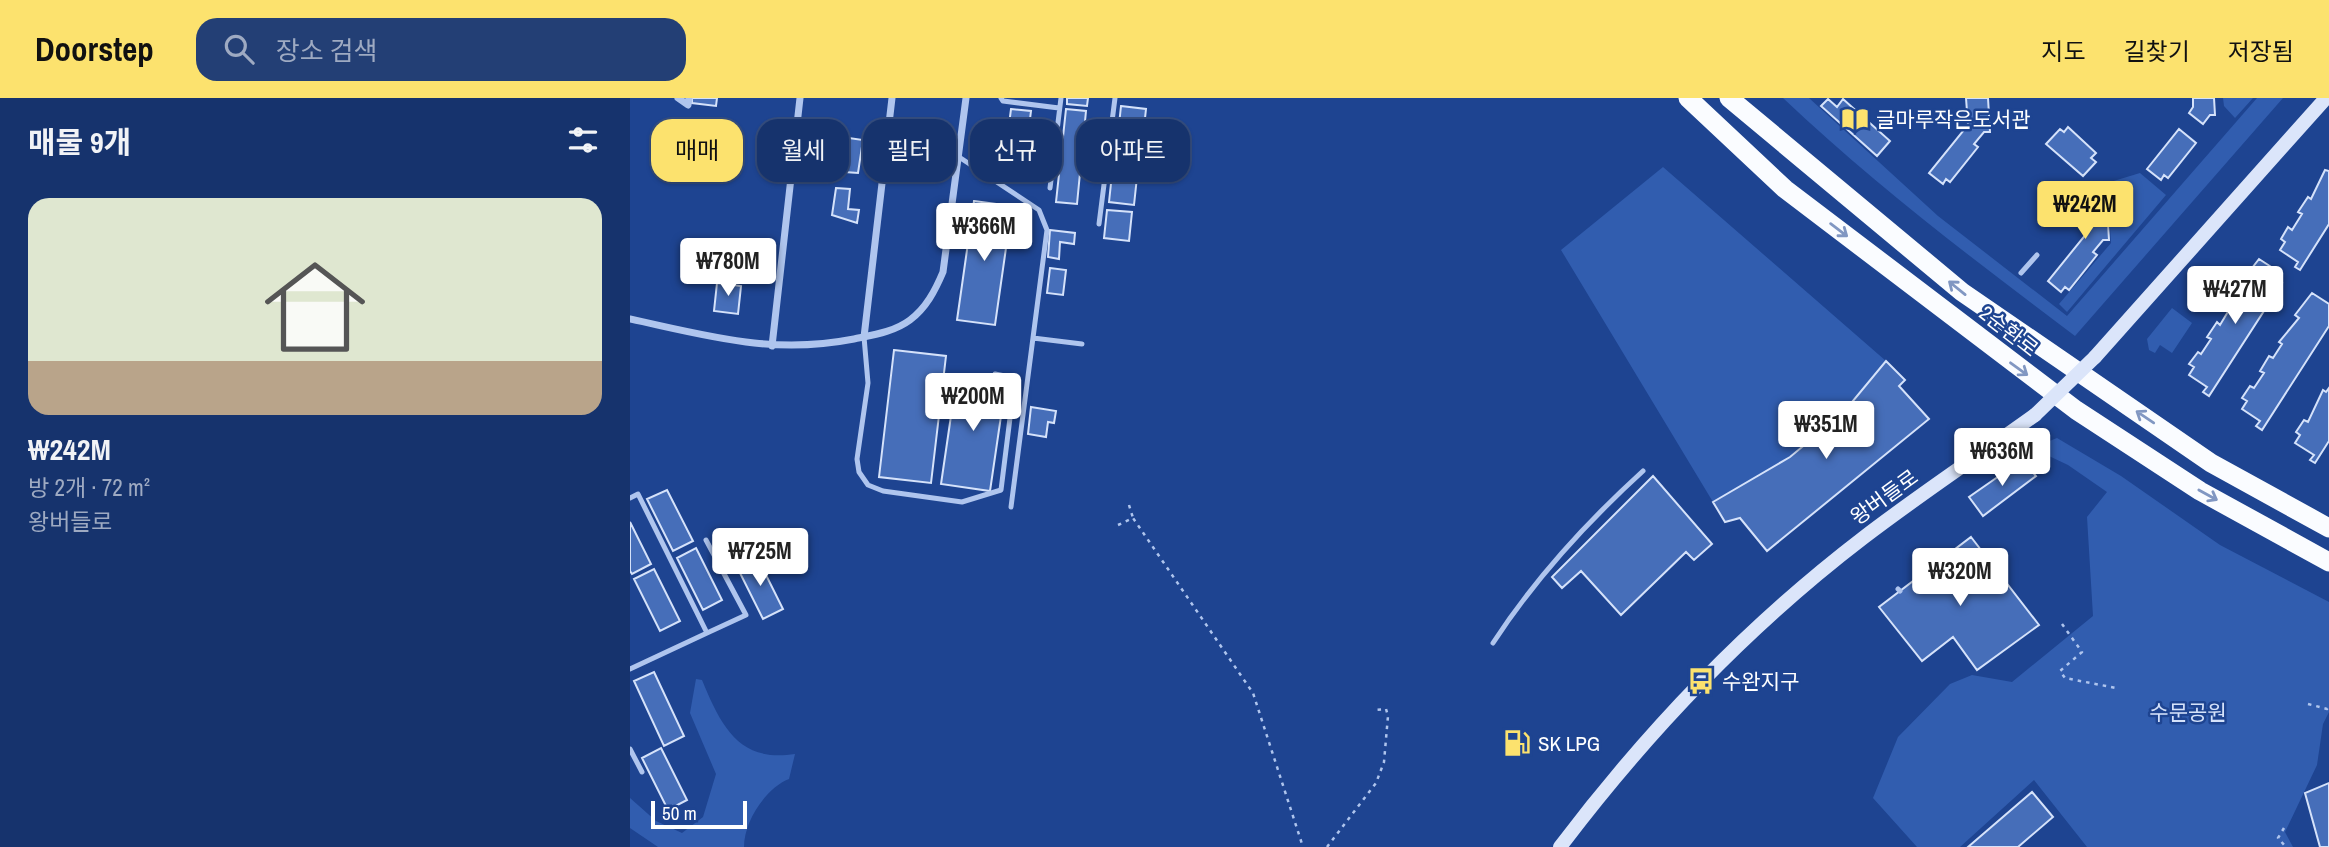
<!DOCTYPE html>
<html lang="ko">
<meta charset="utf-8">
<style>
body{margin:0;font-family:"Archivo Narrow","Noto Sans KR",sans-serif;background:#233f75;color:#f1f3f6;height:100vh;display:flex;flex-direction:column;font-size:26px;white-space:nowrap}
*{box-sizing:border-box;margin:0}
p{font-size:23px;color:#9eaac2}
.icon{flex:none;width:38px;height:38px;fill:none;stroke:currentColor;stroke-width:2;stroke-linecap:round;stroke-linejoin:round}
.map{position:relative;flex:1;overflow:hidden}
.panel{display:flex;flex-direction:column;background:#16336d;width:630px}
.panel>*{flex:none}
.top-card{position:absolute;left:21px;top:21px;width:665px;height:63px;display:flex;gap:14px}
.scale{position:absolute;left:21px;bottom:18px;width:96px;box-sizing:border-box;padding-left:7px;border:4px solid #fff;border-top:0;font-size:19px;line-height:24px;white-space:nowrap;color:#fff;-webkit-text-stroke:5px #1e4491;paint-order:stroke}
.price{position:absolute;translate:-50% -60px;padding:0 16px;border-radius:7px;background:#fff;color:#222;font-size:23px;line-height:46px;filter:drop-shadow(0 2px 4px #0008)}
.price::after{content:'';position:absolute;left:50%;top:42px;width:21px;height:16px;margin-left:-10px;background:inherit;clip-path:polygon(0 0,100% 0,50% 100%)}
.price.active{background:#fce26e;color:#111}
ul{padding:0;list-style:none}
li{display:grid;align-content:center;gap:14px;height:371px;padding:0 28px}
li span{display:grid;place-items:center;height:217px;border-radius:21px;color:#555}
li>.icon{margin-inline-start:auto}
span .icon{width:126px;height:126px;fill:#fffc;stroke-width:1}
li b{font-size:30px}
h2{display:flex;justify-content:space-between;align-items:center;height:84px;padding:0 28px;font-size:30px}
.tag{padding:0 24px;border-radius:21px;background:#16336d;box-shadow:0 2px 5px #0004,0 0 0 2px #354e80;font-size:24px;line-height:63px}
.tag.active{background:#fce26e;color:#111}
header{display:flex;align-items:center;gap:42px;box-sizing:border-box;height:98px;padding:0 35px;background:#fce26e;color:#111}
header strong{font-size:33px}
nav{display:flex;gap:38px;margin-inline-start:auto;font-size:24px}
.search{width:490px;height:63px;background:#233f75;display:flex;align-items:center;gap:18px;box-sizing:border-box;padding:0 24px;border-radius:21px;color:#9eaac2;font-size:26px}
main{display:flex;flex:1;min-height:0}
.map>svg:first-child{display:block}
.green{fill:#315daf}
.building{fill:#466eb9;stroke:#d5e2fa;stroke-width:2}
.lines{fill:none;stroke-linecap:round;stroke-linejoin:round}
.path{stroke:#afc5ee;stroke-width:2.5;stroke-dasharray:3.5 5;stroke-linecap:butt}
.service{stroke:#afc5ee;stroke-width:5}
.minor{stroke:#afc5ee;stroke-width:7}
.secondary{stroke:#dbe5fa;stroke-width:14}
.trunk{stroke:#fafcff;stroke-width:19}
.secondary-bridge{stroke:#dbe5fa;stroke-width:14}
.oneway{stroke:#8197c2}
.labels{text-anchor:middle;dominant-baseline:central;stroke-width:5;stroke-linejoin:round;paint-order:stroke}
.poi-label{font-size:21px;fill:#fff;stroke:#1e4491;text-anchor:start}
.street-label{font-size:21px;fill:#fff;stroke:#1e4491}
.park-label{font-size:21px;fill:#d5e2fa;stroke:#1e4491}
</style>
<header>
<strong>Doorstep</strong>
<div class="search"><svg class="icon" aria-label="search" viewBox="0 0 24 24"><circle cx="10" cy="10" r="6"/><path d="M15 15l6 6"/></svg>장소 검색</div>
<nav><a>지도</a><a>길찾기</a><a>저장됨</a></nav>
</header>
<main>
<section class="panel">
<h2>매물 9개<svg class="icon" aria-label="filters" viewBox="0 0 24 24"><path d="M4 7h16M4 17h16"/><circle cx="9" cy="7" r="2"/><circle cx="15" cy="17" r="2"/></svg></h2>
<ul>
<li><span style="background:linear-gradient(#dfe7d0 75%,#b9a48a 0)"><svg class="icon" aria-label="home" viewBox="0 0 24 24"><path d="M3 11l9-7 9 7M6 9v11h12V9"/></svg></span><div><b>₩242M</b><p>방 2개 · 72 m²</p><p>왕버들로</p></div></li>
</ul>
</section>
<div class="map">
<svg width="1699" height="749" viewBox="0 0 1699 749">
<rect width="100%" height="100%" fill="#1e4491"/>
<path class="green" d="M1153,0h26l129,118 129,100 190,-218h26l-208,238c-101,-76 -200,-151 -292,-238z
M1593,0h30l-18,20 -11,-12z
M1033,69l223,194 -43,52 -53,44 -77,45 -152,-252z
M1510,75l26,22 -99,117 -8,-8 52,-61 -4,-60z
M1542,210l20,15 -20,30 -12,-8 -5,8 -6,-3 -2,-11z
M1427,340l64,38 99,69 109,57v110l-6,12 -6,41 -32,67 8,15h-206l-53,-67 -74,67h-43l-44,-49 25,-61 52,-53 22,-9 40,7 81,-66 -6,-99 20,-25 -39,-27 -36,-17z
M66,581l6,1c19,46 37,83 93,74l-6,25c-23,9 -45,42 -45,68h-86l-28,-19v-30l26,23 26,12 21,-16 13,-43 -26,-61z"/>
<path class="building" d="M62,0h25l-1,8 -24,-3z
M437,0h21l-1,8 -20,-2z
M1336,0h22l2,34h-6l-10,12 4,3 -28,35 -4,-3 -3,5 -14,-11 39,-48z
M1563,0h21l1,17h-5l-7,9 -14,-11 4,-6z
M1198,1l9,8 6,-8 47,42 -13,15 -56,-50z
M491,8l25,3 -3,28 -25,-3z
M381,11l20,2 -4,32 -20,-3z
M436,11l20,2 -9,93 -21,-2z
M1438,29l28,26 -5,5 5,4 -13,14 -37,-32 14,-15 4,3z
M1549,31l17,14 -28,35 -4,-3 -3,5 -14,-11z
M212,39l21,3 -5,33 -13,-1 1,-10h-7z
M486,43l25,3 -3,28 -25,-3z
M386,50l20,3 -4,31 -20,-2z
M1695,72l4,1v53l-29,46 -5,-3 3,-5 -18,-12 5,-8 -4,-3 7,-12 4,3 10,-16 -4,-2 10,-15 3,2z
M482,76l25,3 -3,28 -25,-3z
M1460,86l10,8 6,-1 3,49h-6l-10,12 4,3 -28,35 -4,-3 -4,5 -13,-11 39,-48 -3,-41z
M206,90l14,1 -2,20 11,1 -2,13 -25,-8z
M344,103l38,5 -17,119 -38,-5z
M477,112l25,2 -3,29 -25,-3z
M420,132l25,3 -1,11 -14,-2 -1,17 -11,-2z
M1629,161l20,13 -4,7 7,4 -73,113 -6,-4 4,-5 -18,-12 5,-8 -5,-3 9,-12 3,2 10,-15 -4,-2 10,-15 3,3 9,-15 -3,-2 20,-24 -4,-3z
M420,170l16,2 -3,25 -16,-2z
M87,185l24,3 -3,28 -24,-3z
M1682,195l17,11v22l-67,104 -6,-4 4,-5 -18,-12 5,-8 -5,-3 8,-12 4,2 10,-15 -4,-2 9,-15 4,2 9,-14 -3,-2 20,-24 -4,-3z
M264,252l52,6 -15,127 -52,-6z
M1256,263l19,19 -6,6 30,33 -162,132 -27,-33 -15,4 -12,-20 77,-45 53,-44z
M327,277l49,7 -16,109 -49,-7z
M1699,290v53l-14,22 -5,-3 4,-5 -19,-12 5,-8 -4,-3 8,-12 4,2 15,-32 3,2z
M401,309l25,4 -2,12 -6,-1 -2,15 -18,-3z
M1392,362l14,16 -53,40 -14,-19z
M1023,378l59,68 -18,16 -8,-8 -65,63 -40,-44 -19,17 -10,-11z
M37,392l26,51 -20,10 -26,-52z
M0,424l21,42 -19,10 -2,-3z
M1341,439l68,88 -62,45 -24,-33 -31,24 -43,-54z
M66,450l26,52 -19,10 -26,-52z
M127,459l26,52 -20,10 -26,-52z
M24,471l26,52 -20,10 -26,-52z
M24,574l30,64 -20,10 -30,-65z
M31,650l26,52 -19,10 -26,-52z
M1699,685v64h-9l-15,-54z
M1402,694l21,25 -35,30h-50z"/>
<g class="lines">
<path class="path" d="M499,407l4,13
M488,427l15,-7 120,175 50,154
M1432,526l20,28 -22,19 5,7 51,10
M1678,606l19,5 2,-3
M1654,730l-6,10 8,9
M697,749l49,-64 8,-21 4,-46 -2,-7 -13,1"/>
<path class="service" d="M371,0l2,3 56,7
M329,59l80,53 8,20 -36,277
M420,90l11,-90
M469,126l16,-126
M1391,175l16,-18
M234,239l4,46 -11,76 2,13 9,13 15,6 79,11 39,-12 14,-112 -20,-4
M403,240l49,6
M0,400l8,-4 69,139 39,-18 -40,-75
M1268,491l2,2
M863,545c41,-63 94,-121 150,-172
M0,571l77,-36
M0,651l12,23"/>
<path class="minor" d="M48,0l10,7 1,-7
M0,221c79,17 142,36 224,20 19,-4 40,-7 56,-19 16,-12 25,-29 33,-48l23,-174
M234,239l28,-239
M142,248l28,-248"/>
<path class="secondary" d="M1465,259l231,-259
M930,749c87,-115 188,-221 303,-309 56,-43 115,-82 172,-123"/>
<path class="trunk" d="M1058,0l97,91 291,221 124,81 129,71
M1099,0l233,194 249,171 118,65"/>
<path class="secondary-bridge" d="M1405,317l60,-58"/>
</g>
<defs><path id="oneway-shaft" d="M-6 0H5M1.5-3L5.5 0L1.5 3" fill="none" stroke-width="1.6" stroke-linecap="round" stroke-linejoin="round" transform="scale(1.75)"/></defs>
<g class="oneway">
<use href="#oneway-shaft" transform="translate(1209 132) rotate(37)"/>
<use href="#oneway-shaft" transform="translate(1327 190) rotate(-141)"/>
<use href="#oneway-shaft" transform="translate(1389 271) rotate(36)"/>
<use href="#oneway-shaft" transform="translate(1515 319) rotate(-146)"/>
<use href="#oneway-shaft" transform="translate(1578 397) rotate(29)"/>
</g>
<defs>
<symbol id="library-bare" viewBox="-9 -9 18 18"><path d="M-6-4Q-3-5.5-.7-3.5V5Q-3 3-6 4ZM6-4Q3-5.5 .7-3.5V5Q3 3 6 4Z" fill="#fce26e" stroke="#1e4491" stroke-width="2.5" paint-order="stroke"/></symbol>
<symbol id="bus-bare" viewBox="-9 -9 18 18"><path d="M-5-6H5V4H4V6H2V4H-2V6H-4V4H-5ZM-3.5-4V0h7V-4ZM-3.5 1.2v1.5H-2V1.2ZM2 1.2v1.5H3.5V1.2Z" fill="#fce26e" stroke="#1e4491" stroke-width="2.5" paint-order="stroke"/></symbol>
<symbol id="fuel-bare" viewBox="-9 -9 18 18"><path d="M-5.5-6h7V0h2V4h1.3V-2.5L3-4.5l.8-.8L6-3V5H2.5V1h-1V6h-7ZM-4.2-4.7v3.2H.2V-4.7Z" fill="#fce26e" stroke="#1e4491" stroke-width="2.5" paint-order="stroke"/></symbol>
</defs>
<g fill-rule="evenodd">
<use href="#library-bare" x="1206" y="2" width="38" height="38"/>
<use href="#bus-bare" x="1052" y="564" width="38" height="38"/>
<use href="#fuel-bare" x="868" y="626" width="38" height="38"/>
</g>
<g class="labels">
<g class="poi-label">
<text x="1246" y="21">글마루작은도서관</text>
<text x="1092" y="583">수완지구</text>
<text x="908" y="645">SK LPG</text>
</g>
<g class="street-label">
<text transform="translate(1379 233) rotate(38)">2순환로</text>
<text transform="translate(1254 399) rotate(-36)">왕버들로</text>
</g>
<g class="park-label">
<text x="1558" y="614">수문공원</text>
</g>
</g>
</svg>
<div class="scale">50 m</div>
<b class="price active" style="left:1455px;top:143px">₩242M</b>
<b class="price" style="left:354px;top:165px">₩366M</b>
<b class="price" style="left:98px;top:200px">₩780M</b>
<b class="price" style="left:1605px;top:228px">₩427M</b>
<b class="price" style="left:343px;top:335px">₩200M</b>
<b class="price" style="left:1196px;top:363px">₩351M</b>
<b class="price" style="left:1372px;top:390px">₩636M</b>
<b class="price" style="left:130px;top:490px">₩725M</b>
<b class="price" style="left:1330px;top:510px">₩320M</b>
<div class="top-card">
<a class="tag active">매매</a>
<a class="tag">월세</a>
<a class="tag">필터</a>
<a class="tag">신규</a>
<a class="tag">아파트</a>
</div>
</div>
</main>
